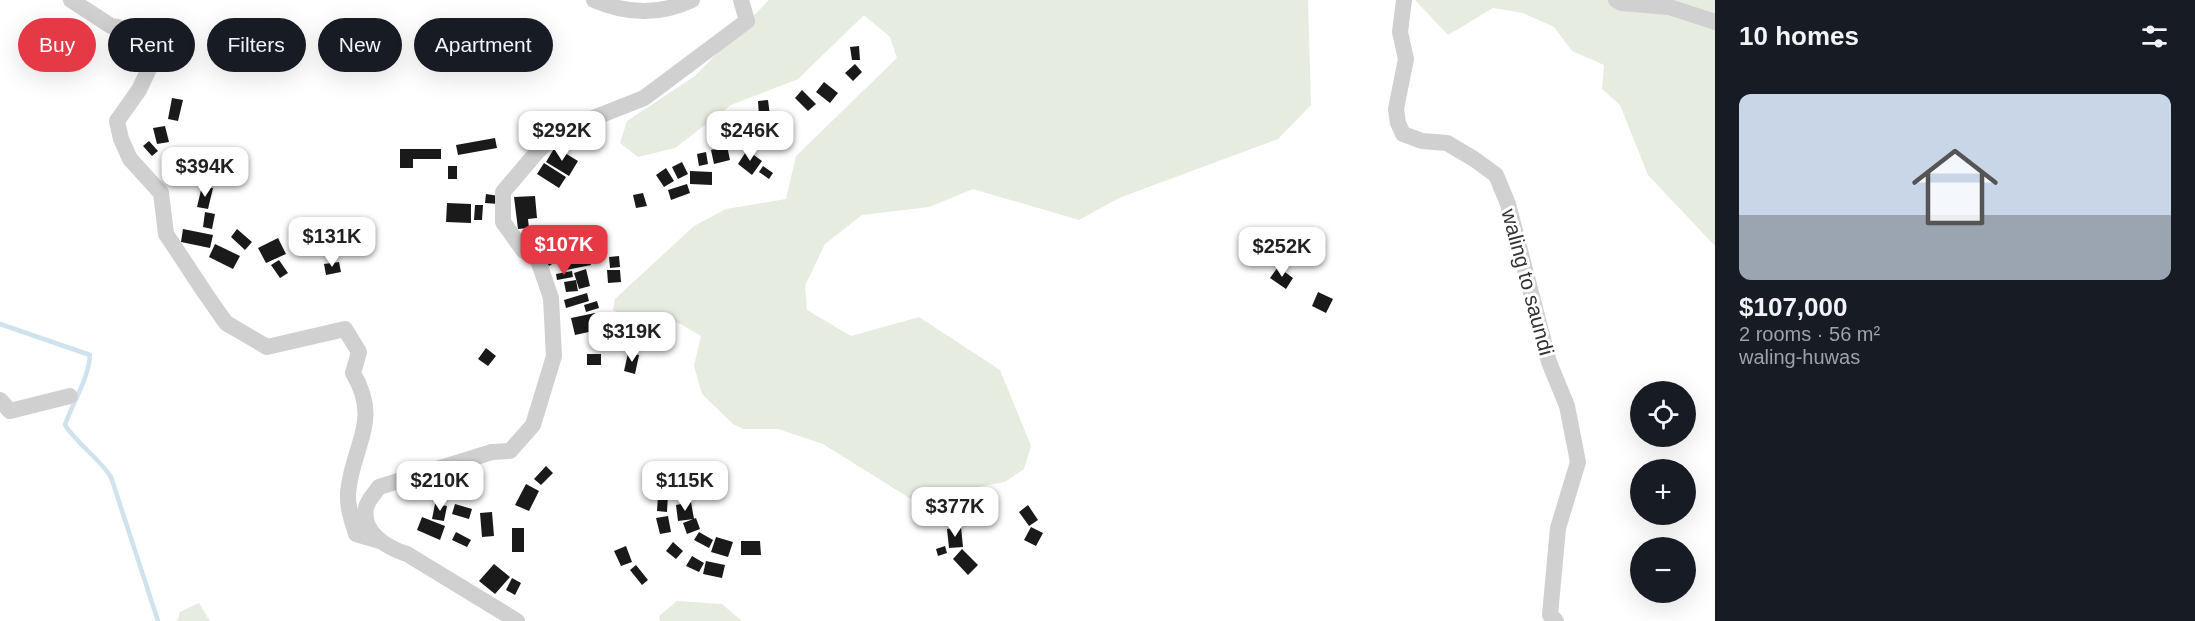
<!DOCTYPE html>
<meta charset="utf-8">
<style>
body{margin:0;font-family:Arial,sans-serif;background:#242831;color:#f1f3f6;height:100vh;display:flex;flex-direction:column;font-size:22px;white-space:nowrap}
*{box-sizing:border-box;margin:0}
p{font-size:20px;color:#9ea1a6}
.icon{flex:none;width:33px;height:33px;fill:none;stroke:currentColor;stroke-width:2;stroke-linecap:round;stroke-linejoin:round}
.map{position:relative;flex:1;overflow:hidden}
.details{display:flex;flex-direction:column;background:#171b24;width:480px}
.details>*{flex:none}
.top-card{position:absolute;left:18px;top:18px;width:570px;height:54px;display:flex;gap:12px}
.controls{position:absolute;left:1630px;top:381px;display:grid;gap:12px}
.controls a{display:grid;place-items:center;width:66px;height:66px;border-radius:50%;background:#171b24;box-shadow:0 6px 24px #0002;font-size:30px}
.price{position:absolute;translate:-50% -51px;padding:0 14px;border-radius:12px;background:#fff;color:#222;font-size:20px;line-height:39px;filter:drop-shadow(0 2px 3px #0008)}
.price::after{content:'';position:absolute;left:50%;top:36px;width:18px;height:14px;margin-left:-9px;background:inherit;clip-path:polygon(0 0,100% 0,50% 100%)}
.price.current{background:#e63946;color:#fff}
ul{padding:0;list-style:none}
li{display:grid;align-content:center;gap:12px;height:318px;padding:0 24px}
li span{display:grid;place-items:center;height:186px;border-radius:12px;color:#555}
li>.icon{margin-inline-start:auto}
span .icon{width:108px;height:108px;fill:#fffc;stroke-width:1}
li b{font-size:26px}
h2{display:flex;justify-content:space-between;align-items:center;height:72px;padding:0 24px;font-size:26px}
.chip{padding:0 21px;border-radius:27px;background:#171b24;box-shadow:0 6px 24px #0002;font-size:21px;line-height:54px}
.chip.current{background:#e63946;color:#fff}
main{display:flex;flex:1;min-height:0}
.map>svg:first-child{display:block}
.green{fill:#e6ecdf}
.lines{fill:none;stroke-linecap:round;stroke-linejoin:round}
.stream{stroke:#cfe2ee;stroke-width:4.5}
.building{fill:#1a1a1a}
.street{stroke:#d0d0d0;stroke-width:16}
.labels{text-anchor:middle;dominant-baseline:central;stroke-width:6;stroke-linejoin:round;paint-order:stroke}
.street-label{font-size:21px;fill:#333;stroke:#fff}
</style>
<main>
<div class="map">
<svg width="1715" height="621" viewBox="0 0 1715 621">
<rect width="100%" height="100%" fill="#fff"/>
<path class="green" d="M769,0h539l3,105 -33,34 -159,59 -40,22 -106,-31 -44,18 -67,8 -37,29 -20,42 2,24 44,26 68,-19 81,53 31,76 -7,23 -19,13 -94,17 -88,-55 -45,-15h-35l-10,-5 -31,-30 -8,-28 7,-30 -20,-12 -57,-9 -11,-5 2,-11 79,-73 32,-17 60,-10 10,-43 101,-98 -7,-21 -26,-22 -66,64 -67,26 -56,43 -37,9 -18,-14 7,-22 68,-45z
M1415,0h300v246l-67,-71 -28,-70 -18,-16 2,-24 -32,-14 -18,-24 -31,-14 -30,-5 -45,27z
M677,601l45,3 20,17h-82l-1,-5z
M199,603l11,18h-33l3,-9z"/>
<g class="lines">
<path class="stream" d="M0,324l90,31c-2,26 -17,46 -25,70 13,20 33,32 46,52l47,144"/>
</g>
<path class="building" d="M188,28l5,12 -23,8 -5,-12z
M859,46l1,14h-8l-2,-13z
M855,64l7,8 -9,9 -8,-8z
M824,82l14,11 -8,10 -14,-11z
M802,90l14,14 -8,7 -13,-13z
M172,98l11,2 -5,21 -10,-2z
M768,100l2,16h-11l-1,-15z
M769,123l4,14 -11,3 -4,-14z
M165,126l4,16 -12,2 -4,-16z
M495,138l2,10 -39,7 -2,-10z
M149,141l9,10 -6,5 -9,-10z
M727,146l3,14 -16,4 -3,-14z
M555,147l23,14 -9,15 -23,-14z
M400,149h41v10h-28v9h-13z
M747,150l15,11 -10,14 -14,-11z
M706,152l2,12 -9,2 -2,-12z
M682,162l6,12 -10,5 -6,-12z
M544,163l22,14 -7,11 -22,-14z
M448,166h9v13h-9z
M763,166l10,7 -4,6 -10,-7z
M666,168l8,13 -10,6 -8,-12z
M690,171l22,1v13l-22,-1z
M201,175h13v8h-13z
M687,184l3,9 -19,7 -3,-10z
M202,186l11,2 -5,21 -11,-2z
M643,193l4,13 -11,2 -3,-13z
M486,194l13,2 -1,8 -13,-1z
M535,196l2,22 -9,1 1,9 -11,1 -4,-32z
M447,203l24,1v19l-25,-1z
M475,205h8l-1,15h-8z
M205,212l10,2 -3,15 -9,-2z
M183,229l30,6 -3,13 -29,-6z
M237,229l15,13 -7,8 -14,-13z
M567,232l3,8 -29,10 -2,-8z
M278,238l8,16 -20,9 -8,-15z
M215,244l25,12 -7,13 -24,-12z
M551,249l6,12 -8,5 -7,-13z
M588,252l3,13 -30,6 -2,-13z
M619,256l1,11 -10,1 -1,-11z
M279,260l9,13 -8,5 -9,-13z
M339,262l2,10 -15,3 -2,-11z
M1278,267l15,11 -7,11 -16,-11z
M586,269l4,17 -11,3 -5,-16z
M607,270h13l1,12 -13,1z
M572,271l1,6 -16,3 -1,-6z
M576,280l2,11 -12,1 -2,-10z
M1318,292l15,7 -7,14 -14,-7z
M587,293l2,8 -23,7 -2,-8z
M597,301l2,7 -13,4 -2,-7z
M595,313l3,17 -23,5 -4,-17z
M635,329l9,1 -2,17 -9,-1z
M486,348l10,8 -8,10 -10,-7z
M628,353l11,2 -4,19 -11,-3z
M587,354h14v11h-14z
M546,466l7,7 -12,12 -7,-6z
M693,471l2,23 -12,1 -1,-23z
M526,484l13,7 -10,20 -14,-6z
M658,495h10l-1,17 -10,-1z
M968,500l7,5 -12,15 -7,-5z
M691,502l3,17 -16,2 -2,-16z
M435,504l12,2 -3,15 -12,-2z
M455,504l17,5 -3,10 -17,-5z
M1028,505l10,15 -9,6 -10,-14z
M492,512l2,24 -12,1 -2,-24z
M668,516l3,16 -11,2 -4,-16z
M422,517l23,9 -5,14 -23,-10z
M696,518l4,11 -13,5 -4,-11z
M961,527l2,20 -14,1 -2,-19z
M1031,527l12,6 -7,13 -12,-6z
M512,528h12v24h-12z
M456,532l15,8 -4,7 -15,-7z
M699,532l14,8 -4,8 -15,-8z
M716,537l17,5 -5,15 -17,-5z
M741,541h19l1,14h-20z
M673,542l10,9 -7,8 -10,-8z
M626,546l6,16 -11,4 -7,-15z
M945,546l2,7 -9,3 -2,-7z
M962,549l16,16 -10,10 -15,-16z
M692,556l12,7 -5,9 -13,-6z
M706,561l19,4 -3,13 -19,-4z
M494,564l16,13 -15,17 -16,-13z
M636,565l12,15 -6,5 -12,-15z
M512,578l9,5 -6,12 -9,-5z"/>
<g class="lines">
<path class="street" d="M71,0l40,26c18,1 33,17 44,30l-16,34 -22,31 4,18 9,20 31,34 5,41 39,59 21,30 41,24 78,-18 14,23 -6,21c29,49 -1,72 -5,120 -1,14 4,28 8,41l24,7
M594,0c32,14 66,15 98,0
M1404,0l-4,32 6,27 -10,50 2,14 5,11 19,7 25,2 27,16 22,16 12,29 41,158 18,44 11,56 -20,66 -8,87 6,6
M1616,0l6,3 47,4 46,15
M0,400l10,11 60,-15
M517,621l-110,-67c-20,-6 -46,-22 -41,-46 1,-7 9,-15 13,-21l113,-35 18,-1 23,-26 21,-69 -3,-58 -13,-38 -15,-10 -20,-28v-30l34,-40 21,-20 86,-34 103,-77 -6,-21"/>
</g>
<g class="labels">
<g class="street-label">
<text transform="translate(1528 282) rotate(75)">waling to saundi</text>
</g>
</g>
</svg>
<div class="controls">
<a><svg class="icon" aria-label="locate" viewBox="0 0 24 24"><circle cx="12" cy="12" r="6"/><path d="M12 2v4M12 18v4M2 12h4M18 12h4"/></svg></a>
<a>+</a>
<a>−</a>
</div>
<b class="price" style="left:562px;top:162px">$292K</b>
<b class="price" style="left:750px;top:162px">$246K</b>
<b class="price" style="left:205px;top:198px">$394K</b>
<b class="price" style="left:332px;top:268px">$131K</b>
<b class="price current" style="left:564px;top:276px">$107K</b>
<b class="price" style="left:1282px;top:278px">$252K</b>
<b class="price" style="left:632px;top:363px">$319K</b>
<b class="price" style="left:440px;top:512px">$210K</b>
<b class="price" style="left:685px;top:512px">$115K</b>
<b class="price" style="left:955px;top:538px">$377K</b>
<div class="top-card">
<a class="chip current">Buy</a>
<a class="chip">Rent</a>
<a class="chip">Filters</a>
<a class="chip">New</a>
<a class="chip">Apartment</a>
</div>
</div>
<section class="details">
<h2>10 homes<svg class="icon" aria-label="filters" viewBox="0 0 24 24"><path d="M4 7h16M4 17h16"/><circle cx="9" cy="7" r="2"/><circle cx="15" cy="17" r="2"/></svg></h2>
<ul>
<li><span style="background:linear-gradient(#c9d6e8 65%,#9aa5b1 0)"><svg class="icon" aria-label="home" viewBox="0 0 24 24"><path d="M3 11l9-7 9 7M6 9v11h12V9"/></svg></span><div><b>$107,000</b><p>2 rooms · 56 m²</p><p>waling-huwas</p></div></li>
</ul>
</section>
</main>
